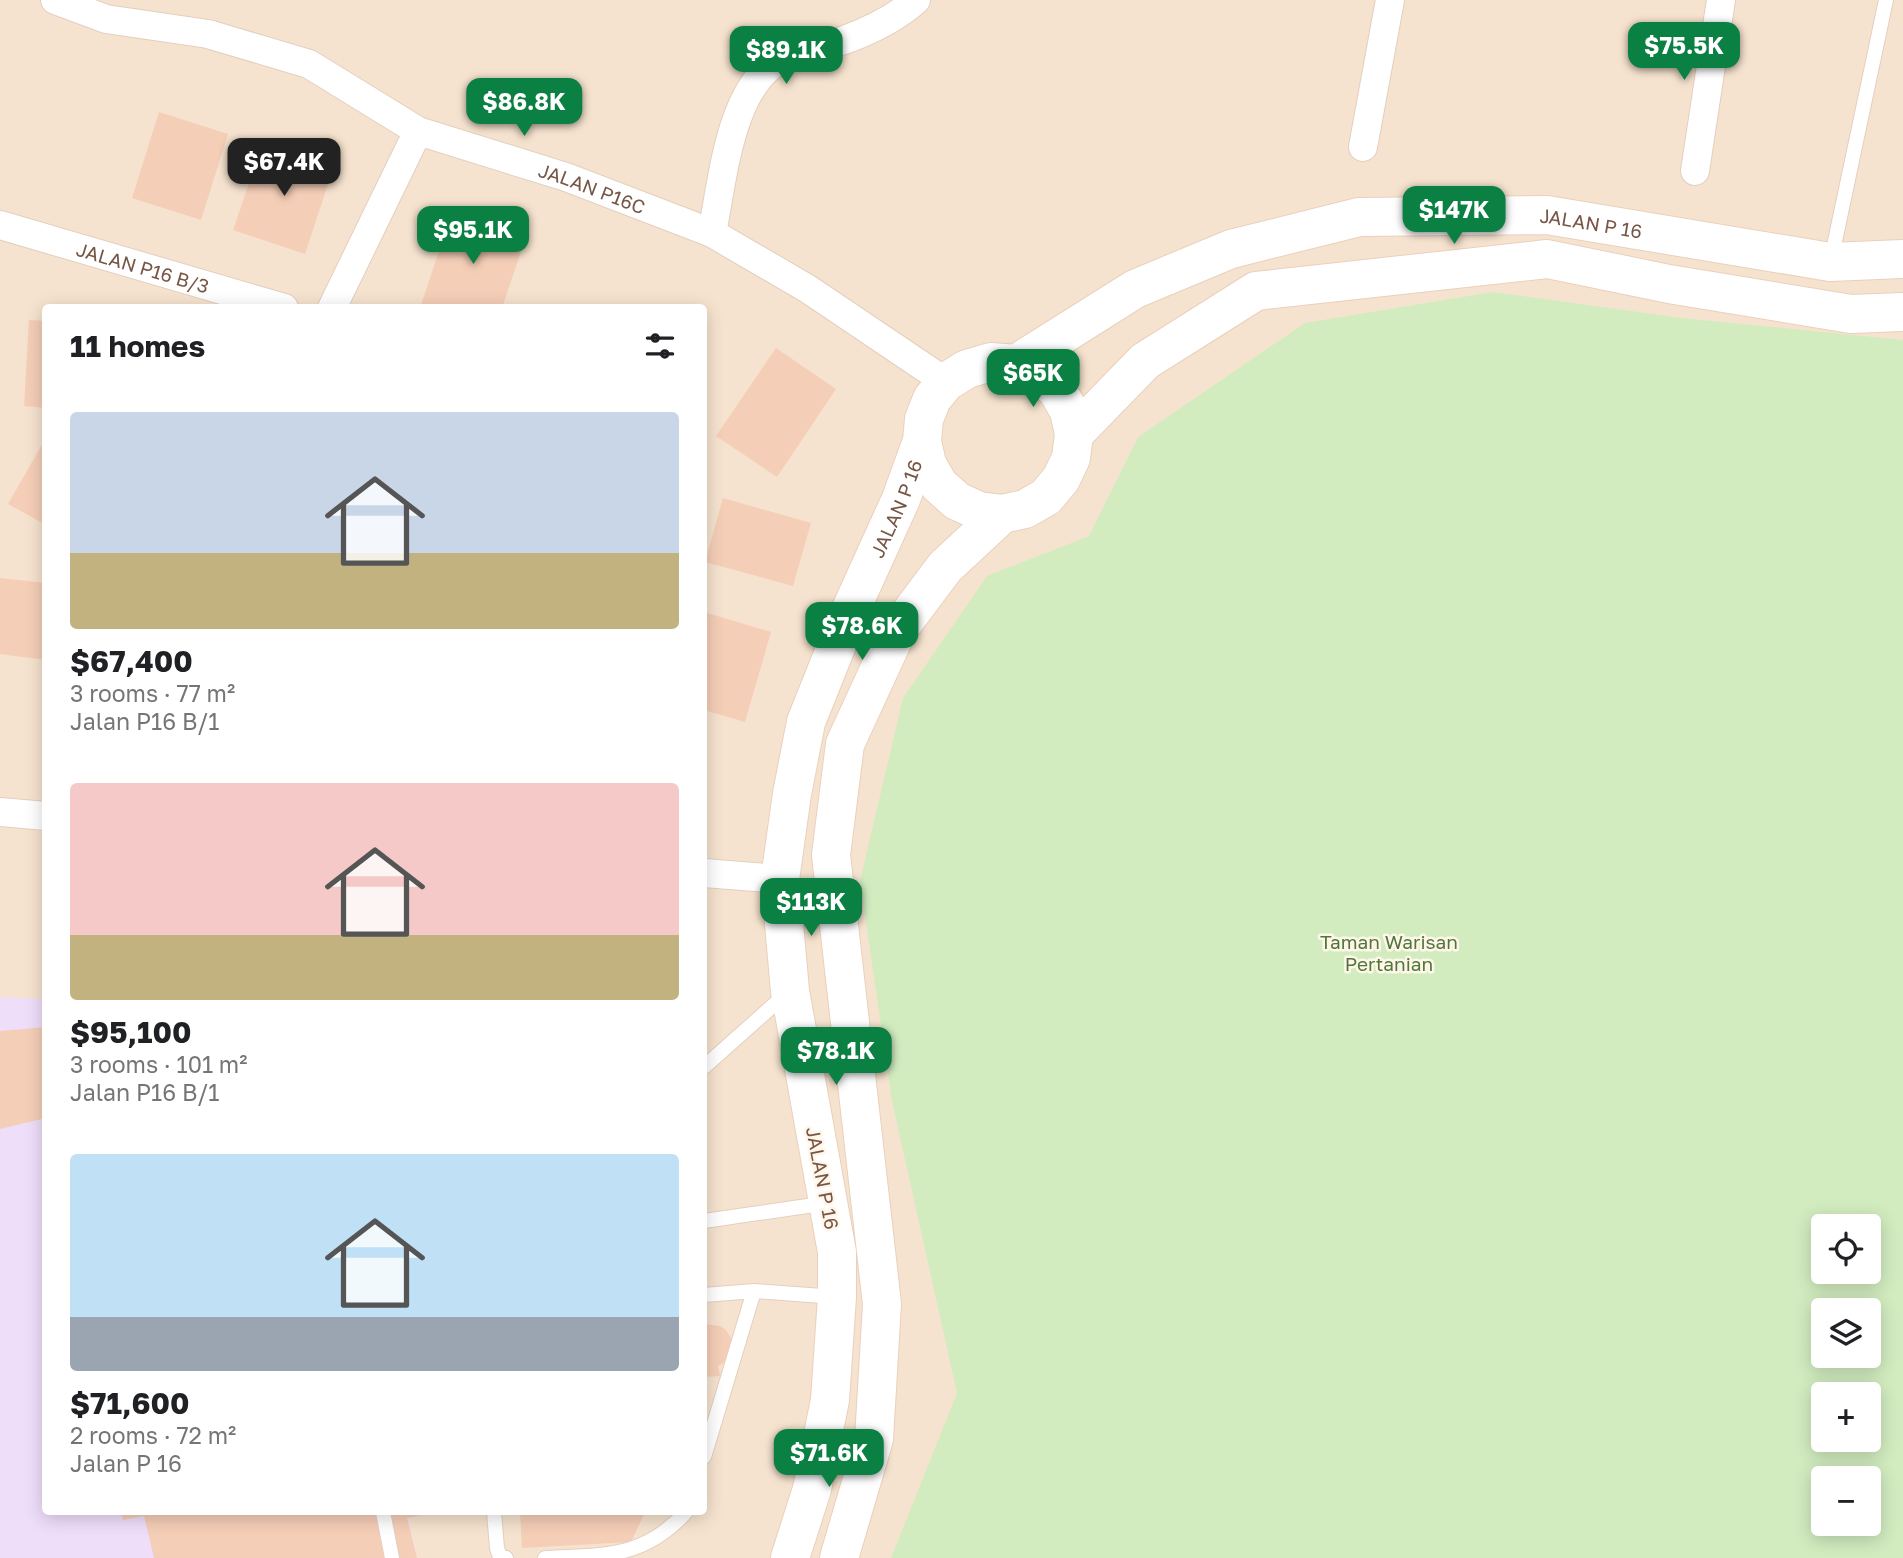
<!DOCTYPE html>
<meta charset="utf-8">
<style>
body{margin:0;font-family:"Golos Text",sans-serif;background:#f6f6f6;color:#202124;height:100vh;display:flex;flex-direction:column;font-size:26px;white-space:nowrap}
*{box-sizing:border-box;margin:0}
p{font-size:23px;color:#757577}
.icon{flex:none;width:38px;height:38px;fill:none;stroke:currentColor;stroke-width:2;stroke-linecap:round;stroke-linejoin:round}
.map{position:relative;flex:1;overflow:hidden}
.sheet{position:absolute;left:42px;top:304px;width:665px;height:1211px;display:flex;flex-direction:column;background:#fff;border-radius:7px;box-shadow:0 4px 18px #0003}
.sheet>*{flex:none}
.tools{position:absolute;left:1811px;top:1214px;display:grid;gap:14px}
.tools a{display:grid;place-items:center;width:70px;height:70px;border-radius:7px;background:#fff;box-shadow:0 4px 18px #0003;font-size:35px}
.price{position:absolute;translate:-50% -60px;padding:0 16px;border-radius:14px;background:#0b8043;color:#fff;font-size:23px;line-height:46px;filter:drop-shadow(0 2px 4px #0008)}
.price::after{content:'';position:absolute;left:50%;top:42px;width:21px;height:16px;margin-left:-10px;background:inherit;clip-path:polygon(0 0,100% 0,50% 100%)}
.price.selected{background:#222;color:#fff}
ul{padding:0;list-style:none}
li{display:grid;align-content:center;gap:14px;height:371px;padding:0 28px}
li span{display:grid;place-items:center;height:217px;border-radius:7px;color:#555}
li>.icon{margin-inline-start:auto}
span .icon{width:126px;height:126px;fill:#fffc;stroke-width:1}
li b{font-size:30px}
h2{display:flex;justify-content:space-between;align-items:center;height:84px;padding:0 28px;font-size:30px}
.map>svg:first-child{display:block}
.residential{fill:#f6e3cf;fill-rule:evenodd}
.education{fill:#efdefa}
.green{fill:#d2ecbf;fill-rule:evenodd}
.building{fill:#f5ceb7}
.lines{fill:none;stroke-linecap:round;stroke-linejoin:round}
.lane-casing{stroke:#e4cfbf;stroke-width:16}
.street-casing{stroke:#e4cfbf;stroke-width:30}
.secondary-casing{stroke:#ead0bc;stroke-width:40}
.lane{stroke:#fff;stroke-width:14}
.street{stroke:#fff;stroke-width:28}
.secondary{stroke:#fff;stroke-width:38}
.labels{text-anchor:middle;dominant-baseline:central;stroke-width:5;stroke-linejoin:round;paint-order:stroke}
.street-label{font-size:19px;fill:#775646;stroke:#fff6e9}
.park-label{font-size:19px;fill:#4e773b;stroke:#fff6e9}
</style>
<div class="map">
<svg width="1903" height="1558" viewBox="0 0 1903 1558">
<rect width="100%" height="100%" fill="#fef2e1"/>
<path class="residential" d="M0,0h1903v1558h-1903zM46,308h658v1204h-658zM1824,1227h45v45h-45zM1824,1311h45v45h-45zM1824,1395h45v45h-45zM1824,1479h45v45h-45z"/>
<path class="education" d="M0,997l45,2 1,513h390l-28,6 9,40h-417z"/>
<path class="green" d="M1493,292l189,26 221,22v1218h-1012l66,-165 -65,-292 -32,-220 43,-183 84,-122 102,-40 49,-99 167,-114zM1824,1227h45v45h-45zM1824,1311h45v45h-45zM1824,1395h45v45h-45zM1824,1479h45v45h-45z"/>
<path class="building" d="M159,112l69,22 -27,86 -69,-22z
M263,142l71,24 -29,88 -72,-24z
M452,212l74,25 -24,71h-82z
M29,320l17,1v87l-22,-2z
M776,348l60,41 -59,88 -61,-41z
M44,441l2,1v83l-38,-21z
M723,498l88,25 -18,63 -88,-24z
M0,578l46,5v77l-46,-6z
M704,612l67,20 -26,90 -41,-12z
M46,1027v91l-46,11v-98z
M704,1324l16,2 6,4 7,11 -6,20 -9,5 2,10 -16,1z
M121,1512h310v1l-24,5 10,40h-263l-10,-42 -21,4z
M520,1512h125l-14,30 -109,6z"/>
<g class="lines">
<defs>
<path id="lane" d="M1831,260l55,-260
M704,1067l82,-73
M704,1221l124,-18
M704,1295l50,-4 82,6
M704,1457l50,-166
M383,1512l9,46
M494,1512l3,36 3,9 6,1
M545,1558c61,-3 99,0 141,-46"/>
<g id="street">
<path id="s1" d="M55,0l51,19 102,15 101,30 109,67 148,46 146,56 96,56 138,93"/>
<path d="M1363,147l27,-147"/>
<path d="M1695,171l26,-171"/>
<path id="s2" d="M0,225l284,83"/>
<path d="M712,233c11,-53 18,-157 78,-178 19,-6 39,-9 57,-16 24,-9 50,-22 69,-39"/>
<path d="M332,308l86,-177"/>
<path d="M0,812l46,4"/>
<path d="M704,873l76,6"/>
</g>
<g id="secondary">
<path id="s3" d="M1016,364l119,-75 96,-40 128,-32 188,-2 283,47 73,-3"/>
<path d="M1074,434l71,-73 111,-70 291,-32 122,25 182,30 52,-2"/>
<path id="s4" d="M790,1558l22,-69 18,-89 7,-103v-45l-47,-261 -10,-112 12,-85 14,-72 46,-115 49,-108 21,-58 2,-22 8,-20 14,-17 21,-13 24,-7 25,2 23,10 18,16 12,21 5,23 -3,24 -10,21 -15,18 -21,12 -23,5 -23,-3 -22,-10 -18,-16 -12,-21 -5,-23"/>
<path d="M839,1558l35,-119 8,-135 -51,-449 14,-111 52,-113 48,-64 57,-53"/>
</g>
</defs>
<use href="#lane" class="lane-casing"/>
<use href="#street" class="street-casing"/>
<use href="#secondary" class="secondary-casing"/>
<use href="#lane" class="lane"/>
<use href="#street" class="street"/>
<use href="#secondary" class="secondary"/>
</g>
<g class="labels">
<g class="street-label">
<text stroke="none"><textPath href="#s1" startOffset="574">JALAN P16C</textPath></text>
<text stroke="none"><textPath href="#s3" startOffset="609">JALAN P 16</textPath></text>
<text stroke="none"><textPath href="#s2" startOffset="149">JALAN P16 B/3</textPath></text>
<text stroke="none"><textPath href="#s4" startOffset="1080">JALAN P 16</textPath></text>
<text transform="translate(823 1178) rotate(79)">JALAN P 16</text>
</g>
<g class="park-label">
<text x="1389" y="941">Taman Warisan<tspan x="1389" dy="22">Pertanian</tspan></text>
</g>
</g>
</svg>
<div class="tools">
<a><svg class="icon" aria-label="locate" viewBox="0 0 24 24"><circle cx="12" cy="12" r="6"/><path d="M12 2v4M12 18v4M2 12h4M18 12h4"/></svg></a>
<a><svg class="icon" aria-label="layers" viewBox="0 0 24 24"><path d="M12 4l9 5-9 5-9-5zM3 14l9 5 9-5"/></svg></a>
<a>+</a>
<a>−</a>
</div>
<b class="price" style="left:1684px;top:82px">$75.5K</b>
<b class="price" style="left:786px;top:86px">$89.1K</b>
<b class="price" style="left:524px;top:138px">$86.8K</b>
<b class="price selected" style="left:284px;top:198px">$67.4K</b>
<b class="price" style="left:1454px;top:246px">$147K</b>
<b class="price" style="left:473px;top:266px">$95.1K</b>
<b class="price" style="left:1033px;top:409px">$65K</b>
<b class="price" style="left:862px;top:662px">$78.6K</b>
<b class="price" style="left:811px;top:938px">$113K</b>
<b class="price" style="left:836px;top:1087px">$78.1K</b>
<b class="price" style="left:829px;top:1489px">$71.6K</b>
<section class="sheet">
<h2>11 homes<svg class="icon" aria-label="filters" viewBox="0 0 24 24"><path d="M4 7h16M4 17h16"/><circle cx="9" cy="7" r="2"/><circle cx="15" cy="17" r="2"/></svg></h2>
<ul>
<li><span style="background:linear-gradient(#c9d6e8 65%,#c2b280 0)"><svg class="icon" aria-label="home" viewBox="0 0 24 24"><path d="M3 11l9-7 9 7M6 9v11h12V9"/></svg></span><div><b>$67,400</b><p>3 rooms · 77 m²</p><p>Jalan P16 B/1</p></div></li>
<li><span style="background:linear-gradient(#f6c9c9 70%,#c2b280 0)"><svg class="icon" aria-label="home" viewBox="0 0 24 24"><path d="M3 11l9-7 9 7M6 9v11h12V9"/></svg></span><div><b>$95,100</b><p>3 rooms · 101 m²</p><p>Jalan P16 B/1</p></div></li>
<li><span style="background:linear-gradient(#bfe0f5 75%,#9aa5b1 0)"><svg class="icon" aria-label="home" viewBox="0 0 24 24"><path d="M3 11l9-7 9 7M6 9v11h12V9"/></svg></span><div><b>$71,600</b><p>2 rooms · 72 m²</p><p>Jalan P 16</p></div></li>
</ul>
</section>
</div>
